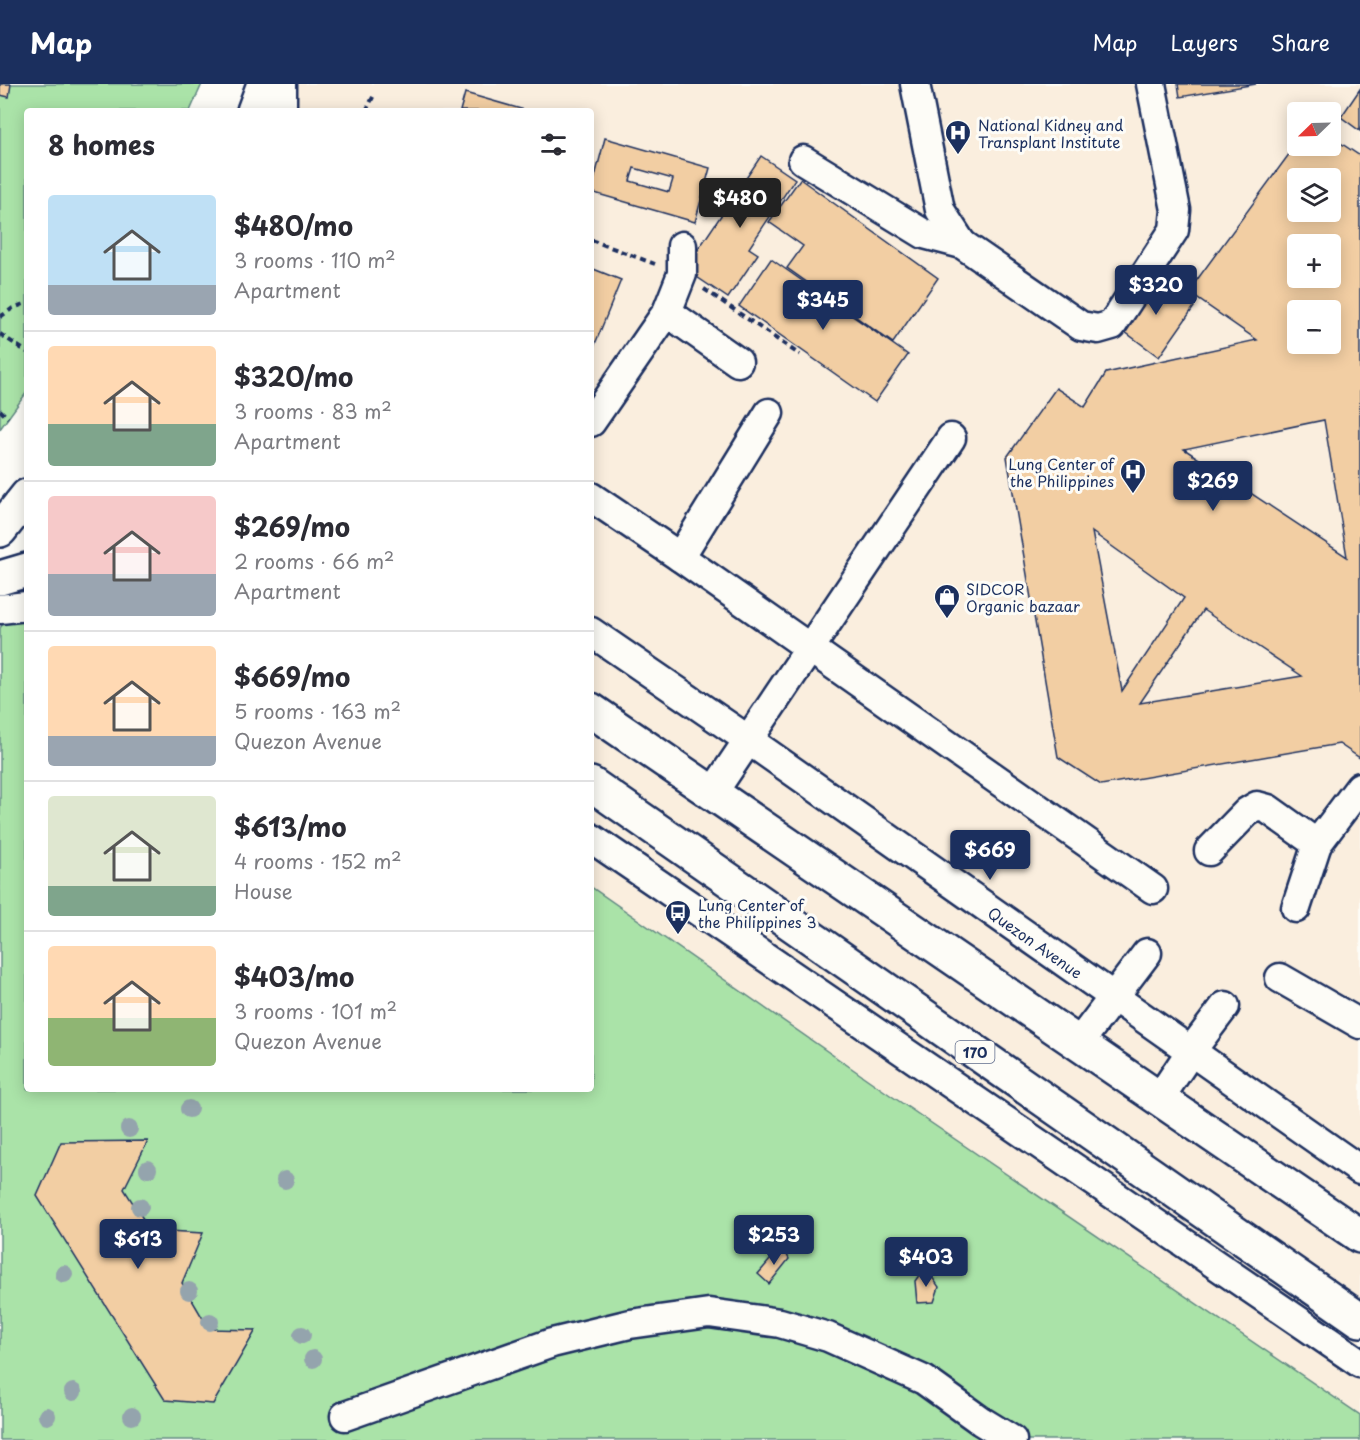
<!DOCTYPE html>
<meta charset="utf-8">
<style>
body{margin:0;font-family:"Playpen Sans",sans-serif;background:#f7f7f7;color:#2b2b33;height:100vh;display:flex;flex-direction:column;font-size:22px;white-space:nowrap}
*{box-sizing:border-box;margin:0}
p{font-size:20px;color:#7c7c81}
.icon{flex:none;width:33px;height:33px;fill:none;stroke:currentColor;stroke-width:2;stroke-linecap:round;stroke-linejoin:round}
.map{position:relative;flex:1;overflow:hidden}
.sheet{position:absolute;left:24px;top:24px;width:570px;height:984px;display:flex;flex-direction:column;background:#fff;border-radius:6px;box-shadow:0 3px 15px #0003}
.sheet>*{flex:none}
.needle{width:39px;rotate:247deg}
.tools{position:absolute;left:1287px;top:18px;display:grid;gap:12px}
.tools a{display:grid;place-items:center;width:54px;height:54px;border-radius:6px;background:#fff;box-shadow:0 3px 15px #0003;font-size:30px}
.price{position:absolute;translate:-50% -51px;padding:0 14px;border-radius:6px;background:#1b2f5e;color:#fff;font-size:20px;line-height:39px;filter:drop-shadow(0 2px 3px #0008)}
.price::after{content:'';position:absolute;left:50%;top:36px;width:18px;height:14px;margin-left:-9px;background:inherit;clip-path:polygon(0 0,100% 0,50% 100%)}
.price.selected{background:#222;color:#fff}
ul{padding:0;list-style:none}
li{display:flex;align-items:center;gap:18px;height:150px;padding:0 24px}
li+li{border-top:2px solid #e1e1e2}
li span{display:grid;place-items:center;flex:none;width:168px;height:120px;border-radius:6px;color:#555}
li>.icon{margin-inline-start:auto}
span .icon{width:72px;height:72px;fill:#fffc;stroke-width:1}
li b{font-size:26px}
h2{display:flex;justify-content:space-between;align-items:center;height:72px;padding:0 24px;font-size:26px}
header{display:flex;align-items:center;gap:36px;box-sizing:border-box;height:84px;padding:0 30px;background:#1b2f5e;color:#fff}
header strong{font-size:28px}
nav{display:flex;gap:33px;margin-inline-start:auto;font-size:21px}
.map>svg:first-child{display:block}
.built{fill:#faeede;fill-rule:evenodd}
.green{fill:#aae3a8;stroke:#628983;stroke-width:1.5}
.building{fill:#f2cea3;stroke:#1b2f5e;stroke-width:1.5;fill-rule:evenodd}
.lines{fill:none;stroke-linecap:round;stroke-linejoin:round}
.minor-casing{stroke:#1b2f5e;stroke-width:33}
.major-casing{stroke:#1b2f5e;stroke-width:38}
.path{stroke:#1b2f5e;stroke-width:4;stroke-dasharray:6 4.5;stroke-linecap:butt}
.minor{stroke:#fdfcf7;stroke-width:28}
.major{stroke:#fdfcf7;stroke-width:33}
.tree{fill:#94a4ad}
.labels{text-anchor:middle;dominant-baseline:central;stroke-width:6;stroke-linejoin:round;paint-order:stroke}
.shield{fill:#fdfcf7;stroke:#5f6c8c;stroke-width:1.5}
.shield-label{font-size:14px;font-weight:bold;fill:#1b2f5e}
.poi-label{font-size:15px;fill:#1b2f5e;stroke:#fdfcf7;text-anchor:start}
.street-label{font-size:15px;fill:#1b2f5e;stroke:#fdfcf7}
</style>
<header>
<strong>Map</strong>
<nav><a>Map</a><a>Layers</a><a>Share</a></nav>
</header>
<div class="map">
<svg width="1360" height="1356" viewBox="0 0 1360 1356">
<rect width="100%" height="100%" fill="#fdfcf7"/>
<filter id="ink" filterUnits="userSpaceOnUse"><feTurbulence type="fractalNoise" baseFrequency=".0167" numOctaves="2"/><feDisplacementMap in="SourceGraphic" scale="12" xChannelSelector="R" yChannelSelector="G"/><feConvolveMatrix kernelMatrix="1 2 1 2 8 2 1 2 1" color-interpolation-filters="sRGB"/></filter>
<g filter="url(#ink)">
<path class="built" d="M264,0h1096v1356h-1360v-812l27,461h564v-978h-337zM1298,28h32v34h-32zM1298,94h32v34h-32zM1298,160h32v34h-32zM1298,226h32v34h-32z"/>
<path class="green" d="M0,0h202l-12,27h-163v281l-27,37z
M27,530v475h564v-202l302,210 467,318v25h-1360v-812l7,-10z"/>
<path class="building" d="M0,0h11l-2,13 -9,-2z
M1178,0h78l-76,13z
M1360,5v42l-19,-14z
M465,9l63,18h-68z
M1330,52l30,20v602l-21,-14 -238,41 -43,-28 -51,-300 49,-69 29,19 21,-34 151,-33 -69,-48 110,-150v4h32zM1298,94h32v34h-32zM1298,160h32v34h-32zM1298,226h32v34h-32zM1324,336l23,137 -163,-108zM1092,448l92,66 -62,93zM1203,526l99,66 -162,27z
M605,54l105,30 -15,54 -104,-30zM634,84l39,11 -4,13 -39,-11z
M761,72l34,23 -46,69 9,6 -30,44 -43,-29z
M800,95l138,99 -45,65 -106,-75 16,-22 -34,-24z
M771,175l137,96 -33,47 -136,-96z
M591,184l30,12 -30,74z
M1152,192l42,31 -35,50 -42,-31z
M148,1057l-24,48 26,41 53,3 -21,50 27,46 47,1 -43,74 -48,-4 -128,-204 24,-54z
M782,1162l7,13 -20,25 -11,-10z
M925,1183l14,20 -5,15 -17,1 -2,-22z"/>
<g class="lines">
<defs>
<g id="minor">
<path d="M282,0v27"/>
<path d="M915,0l25,126 22,34"/>
<path d="M803,76l121,74 38,10 119,82 17,3 14,-4 62,-95 2,-20 -25,-126"/>
<path d="M667,228l71,50"/>
<path d="M591,338l76,-110 15,-38v-28"/>
<path d="M591,413l89,60 473,332"/>
<path d="M680,473l89,-144"/>
<path d="M0,525l27,-3"/>
<path id="s1" d="M591,548l156,107 613,431"/>
<path d="M712,710l239,-356"/>
<path d="M591,754l769,525"/>
<path d="M1317,760l43,-57"/>
<path d="M1209,767l38,-39 10,-6 11,3 49,35 -21,64"/>
<path d="M1280,894l80,46"/>
<path d="M1078,960l69,-91"/>
<path d="M1159,1015l32,-48 34,-45"/>
<path d="M345,1332l207,-73 78,-19 79,-11 71,10 48,14 96,43 57,41 31,19"/>
</g>
<path id="major" d="M254,27l10,-27
M0,446l27,-34
M0,494l27,-8
M591,626l769,526
M591,700l769,536"/>
</defs>
<use href="#minor" class="minor-casing"/>
<use href="#major" class="major-casing"/>
<path class="path" d="M369,27l-2,-2 8,-16
M591,156l64,24
M704,205l96,66
M0,233l13,-9 14,-5
M0,250l27,18
M0,326l8,8"/>
<use href="#minor" class="minor"/>
<use href="#major" class="major"/>
</g>
<g class="tree">
<circle cx="189" cy="1025" r="9"/>
<circle cx="129" cy="1045" r="9"/>
<circle cx="148" cy="1085" r="9"/>
<circle cx="285" cy="1096" r="9"/>
<circle cx="140" cy="1123" r="9"/>
<circle cx="64" cy="1190" r="9"/>
<circle cx="189" cy="1207" r="9"/>
<circle cx="210" cy="1238" r="9"/>
<circle cx="302" cy="1251" r="9"/>
<circle cx="313" cy="1275" r="9"/>
<circle cx="73" cy="1308" r="9"/>
<circle cx="47" cy="1332" r="9"/>
<circle cx="132" cy="1332" r="9"/>
</g>
</g>
<defs>
<symbol id="hospital-pin" viewBox="-11 -11 22 30"><path d="M0 17L-7.5 6A9.5 9.5 0 1 1 7.5 6Z" fill="#1b2f5e" stroke="#fdfcf7"/><path d="M-5-5h3v3.5h4V-5h3V5h-3V1.5h-4V5h-3Z" fill="#fff"/></symbol>
<symbol id="shop-pin" viewBox="-11 -11 22 30"><path d="M0 17L-7.5 6A9.5 9.5 0 1 1 7.5 6Z" fill="#1b2f5e" stroke="#fdfcf7"/><path d="M-5-2.5h2.3a2.7 3.5 0 0 1 5.4 0H5L5.5 6h-11ZM-1.5-2.5h3a1.5 2.3 0 0 0-3 0Z" fill="#fff"/></symbol>
<symbol id="bus-pin" viewBox="-11 -11 22 30"><path d="M0 17L-7.5 6A9.5 9.5 0 1 1 7.5 6Z" fill="#1b2f5e" stroke="#fdfcf7"/><path d="M-5-6H5V4H4V6H2V4H-2V6H-4V4H-5ZM-3.5-4V0h7V-4ZM-3.5 1.2v1.5H-2V1.2ZM2 1.2v1.5H3.5V1.2Z" fill="#fff"/></symbol>
</defs>
<g fill-rule="evenodd">
<use href="#hospital-pin" x="943" y="34" width="30" height="40"/>
<use href="#hospital-pin" x="1118" y="373" width="30" height="40"/>
<use href="#shop-pin" x="932" y="498" width="30" height="40"/>
<use href="#bus-pin" x="663" y="814" width="30" height="40"/>
</g>
<g class="labels">
<rect class="shield" x="955.5" y="957" width="39" height="22" rx="4.5"/>
<g class="shield-label">
<text x="975" y="968">170</text>
</g>
<g class="poi-label">
<text x="978" y="40">National Kidney and<tspan x="978" dy="17">Transplant Institute</tspan></text>
<text x="1114" y="379" text-anchor="end">Lung Center of<tspan x="1114" dy="17">the Philippines</tspan></text>
<text x="966" y="504">SIDCOR<tspan x="966" dy="17">Organic bazaar</tspan></text>
<text x="698" y="820">Lung Center of<tspan x="698" dy="17">the Philippines 3</tspan></text>
</g>
<g class="street-label">
<text stroke="none"><textPath href="#s1" startOffset="542">Quezon Avenue</textPath></text>
</g>
</g>
</svg>
<div class="tools">
<a><svg class="needle" viewBox="-14 -14 28 28"><path d="M0-13l5 13h-10z" fill="#e53935"/><path d="M0 13l5-13h-10z" fill="#7c7c81"/></svg></a>
<a><svg class="icon" aria-label="layers" viewBox="0 0 24 24"><path d="M12 4l9 5-9 5-9-5zM3 14l9 5 9-5"/></svg></a>
<a>+</a>
<a>−</a>
</div>
<b class="price selected" style="left:740px;top:145px">$480</b>
<b class="price" style="left:1156px;top:232px">$320</b>
<b class="price" style="left:823px;top:247px">$345</b>
<b class="price" style="left:1213px;top:428px">$269</b>
<b class="price" style="left:990px;top:797px">$669</b>
<b class="price" style="left:774px;top:1182px">$253</b>
<b class="price" style="left:138px;top:1186px">$613</b>
<b class="price" style="left:926px;top:1204px">$403</b>
<section class="sheet">
<h2>8 homes<svg class="icon" aria-label="filters" viewBox="0 0 24 24"><path d="M4 7h16M4 17h16"/><circle cx="9" cy="7" r="2"/><circle cx="15" cy="17" r="2"/></svg></h2>
<ul>
<li><span style="background:linear-gradient(#bfe0f5 75%,#9aa5b1 0)"><svg class="icon" aria-label="home" viewBox="0 0 24 24"><path d="M3 11l9-7 9 7M6 9v11h12V9"/></svg></span><div><b>$480/mo</b><p>3 rooms · 110 m²</p><p>Apartment</p></div></li>
<li><span style="background:linear-gradient(#ffd9b3 65%,#7fa58c 0)"><svg class="icon" aria-label="home" viewBox="0 0 24 24"><path d="M3 11l9-7 9 7M6 9v11h12V9"/></svg></span><div><b>$320/mo</b><p>3 rooms · 83 m²</p><p>Apartment</p></div></li>
<li><span style="background:linear-gradient(#f6c9c9 65%,#9aa5b1 0)"><svg class="icon" aria-label="home" viewBox="0 0 24 24"><path d="M3 11l9-7 9 7M6 9v11h12V9"/></svg></span><div><b>$269/mo</b><p>2 rooms · 66 m²</p><p>Apartment</p></div></li>
<li><span style="background:linear-gradient(#ffd9b3 75%,#9aa5b1 0)"><svg class="icon" aria-label="home" viewBox="0 0 24 24"><path d="M3 11l9-7 9 7M6 9v11h12V9"/></svg></span><div><b>$669/mo</b><p>5 rooms · 163 m²</p><p>Quezon Avenue</p></div></li>
<li><span style="background:linear-gradient(#dfe7d0 75%,#7fa58c 0)"><svg class="icon" aria-label="home" viewBox="0 0 24 24"><path d="M3 11l9-7 9 7M6 9v11h12V9"/></svg></span><div><b>$613/mo</b><p>4 rooms · 152 m²</p><p>House</p></div></li>
<li><span style="background:linear-gradient(#ffd9b3 60%,#8fb573 0)"><svg class="icon" aria-label="home" viewBox="0 0 24 24"><path d="M3 11l9-7 9 7M6 9v11h12V9"/></svg></span><div><b>$403/mo</b><p>3 rooms · 101 m²</p><p>Quezon Avenue</p></div></li>
</ul>
</section>
</div>
